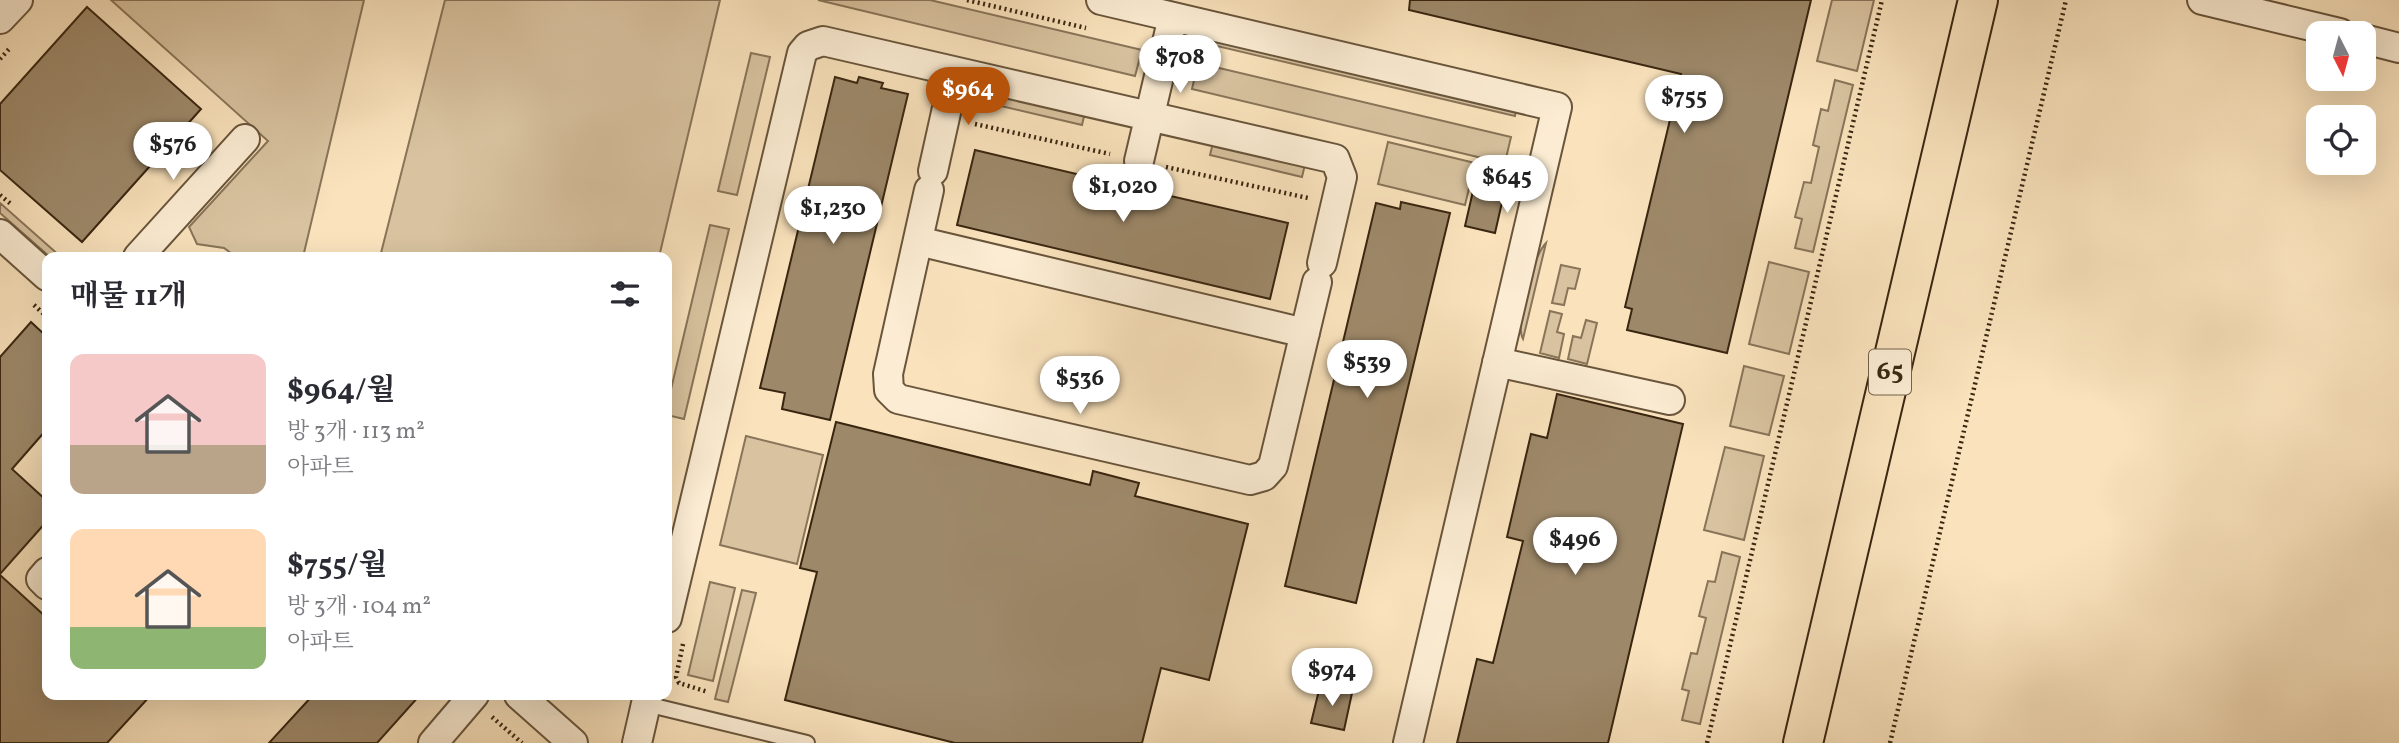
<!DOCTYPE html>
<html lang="ko">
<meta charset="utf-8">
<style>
body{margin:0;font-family:Vollkorn,"Noto Serif KR",serif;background:#f7f7f7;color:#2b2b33;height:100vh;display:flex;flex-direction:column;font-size:26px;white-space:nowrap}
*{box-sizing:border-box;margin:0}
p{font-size:23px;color:#7c7c81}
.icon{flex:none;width:38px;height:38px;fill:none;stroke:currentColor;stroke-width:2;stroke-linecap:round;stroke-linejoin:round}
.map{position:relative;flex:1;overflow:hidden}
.details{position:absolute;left:42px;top:252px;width:630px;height:448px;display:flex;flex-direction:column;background:#fff;border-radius:14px;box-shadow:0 7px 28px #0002}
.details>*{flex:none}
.needle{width:46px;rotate:174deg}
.controls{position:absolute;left:2306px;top:21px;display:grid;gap:14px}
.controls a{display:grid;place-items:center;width:70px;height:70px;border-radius:14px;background:#fff;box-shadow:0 7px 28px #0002;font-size:35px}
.price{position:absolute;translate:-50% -60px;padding:0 16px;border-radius:24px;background:#fff;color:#222;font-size:23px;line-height:46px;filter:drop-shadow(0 2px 4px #0008)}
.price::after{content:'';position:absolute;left:50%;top:42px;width:21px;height:16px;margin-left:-10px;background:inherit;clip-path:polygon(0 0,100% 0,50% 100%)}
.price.selected{background:#b45309;color:#fff}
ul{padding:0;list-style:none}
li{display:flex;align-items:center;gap:21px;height:175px;padding:0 28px}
li span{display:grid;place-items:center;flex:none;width:196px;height:140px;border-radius:14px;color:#555}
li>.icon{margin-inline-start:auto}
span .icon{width:84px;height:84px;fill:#fffc;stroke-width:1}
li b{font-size:30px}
h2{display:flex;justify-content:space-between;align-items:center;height:84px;padding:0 28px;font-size:30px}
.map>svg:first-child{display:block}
.green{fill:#d8c29f;stroke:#887458;stroke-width:2}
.building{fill:#9d8869;stroke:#392610;stroke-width:2}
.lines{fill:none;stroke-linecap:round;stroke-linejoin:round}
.service-casing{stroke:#69553b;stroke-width:18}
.minor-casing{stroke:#69553b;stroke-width:32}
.primary-casing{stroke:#392610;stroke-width:42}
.path{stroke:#392610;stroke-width:4.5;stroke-dasharray:2 3.5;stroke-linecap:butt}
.service{stroke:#fbecd3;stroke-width:14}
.minor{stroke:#fbecd3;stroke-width:28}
.primary{stroke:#f9e2bc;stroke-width:38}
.labels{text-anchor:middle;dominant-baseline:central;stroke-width:6;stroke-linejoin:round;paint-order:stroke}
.shield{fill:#fbecd3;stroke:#73614a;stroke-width:2}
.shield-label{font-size:26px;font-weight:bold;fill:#392610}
</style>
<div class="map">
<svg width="2399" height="743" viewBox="0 0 2399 743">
<rect width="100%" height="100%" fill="#f9e2bc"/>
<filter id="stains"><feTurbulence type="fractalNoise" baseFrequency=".00286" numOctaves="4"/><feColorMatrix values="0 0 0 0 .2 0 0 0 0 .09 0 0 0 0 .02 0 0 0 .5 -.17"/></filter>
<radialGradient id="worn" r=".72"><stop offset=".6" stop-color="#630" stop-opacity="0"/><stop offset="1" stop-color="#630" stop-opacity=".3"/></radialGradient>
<path class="green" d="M111,0h253l-61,257h-67l-12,-9 -27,-4 -8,-17 79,-86z
M445,0h275l-61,257h-279z
M818,0h112l212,50 -7,26z
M1832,0h42l-17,71 -40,-10z
M1214,40l302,70 -1,6 -311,-73z
M751,53l19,4 -33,138 -19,-4z
M1198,63l313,74 -13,55 -22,-5 6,-29 -290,-69z
M1835,80l18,5 -40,167 -18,-4 7,-29 -7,-2 9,-35 7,1 8,-36 -6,-2 8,-36 7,2z
M992,86l94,22 -4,17 -94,-22z
M1214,139l92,21 -4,17 -92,-22z
M1388,142l87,21 -10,42 -87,-21z
M0,203l61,54h-11l-50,-44z
M710,225l19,4 -45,190 -17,-4v-9z
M1546,243l-23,96c-9,-17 10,-83 23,-96z
M1769,262l40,10 -20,82 -40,-10z
M1561,265l19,4 -5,20 -7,-1 -4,17 -12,-2z
M1550,311l12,3 -5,18 7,2 -5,24 -19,-5z
M1586,320l11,3 -10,41 -19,-5 5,-23 8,2z
M1744,366l40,10 -15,59 -39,-9z
M746,436l77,19 -26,109 -77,-19z
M1725,447l39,9 -20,84 -40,-10z
M1722,552l18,5 -40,167 -18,-4 7,-29 -7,-2 9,-36 6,1 9,-36 -7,-2 9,-35 7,1z
M710,582l25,6 -22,93 -25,-6z
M742,590l14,3 -28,109 -13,-3z"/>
<path class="building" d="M1410,0h401l-84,353 -100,-23 5,-21 -7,-2 56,-233 -272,-64z
M87,7l114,102 -119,133 -82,-72v-66z
M835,77l22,6 2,-6 24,6 -2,5 27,6 -78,326 -48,-11 3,-16 -25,-5z
M975,150l144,34 4,-16 12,9 22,-1 -4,16 135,31 -18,76 -313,-74z
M1473,191l30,7 -8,35 -30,-7z
M1401,202l49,11 -94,390 -71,-17 91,-383 24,6z
M31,322l16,15v92l-35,40 35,32v20l-47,53v-217z
M1557,394l126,30 -75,319h-151l20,-84 16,4 30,-122 -16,-4 24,-103 16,4z
M836,422l254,63 3,-14 46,12 -4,13 113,28 -39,156 -48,-12 -19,75h-187l-170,-43 32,-128 -17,-4z
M0,575l47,43v77h104l-44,48h-107z
M1320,686l32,7 -8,37 -33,-7z
M313,695h107l-43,48h-108z"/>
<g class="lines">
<defs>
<path id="service" d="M646,704l161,39"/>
<path id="minor" d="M1101,0l456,107 -149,636
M2202,0l138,33
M0,19l18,-19
M2364,39l35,9
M1139,161l34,-144
M933,171l22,-99
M929,190l-41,184 1,16 9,9 352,81 14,-4 9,-10 44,-184
M0,234l47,42
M918,241l387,92
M138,257l107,-118
M1497,362l173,38
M47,572l-6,7 6,6
M667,618l135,-565 6,-7 15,-5 512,118 7,18 -20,86
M519,695l54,48
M433,743l41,-48
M637,743l11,-48"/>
<path id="primary" d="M1803,743l175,-743"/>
</defs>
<use href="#service" class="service-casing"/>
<use href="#minor" class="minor-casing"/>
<use href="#primary" class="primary-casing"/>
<path class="path" d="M967,0l119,28
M0,59l10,-11
M975,124l135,30
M1166,167l142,31
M0,195l12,10
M34,305l13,12
M683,644l-7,33 3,6 29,9
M492,717l30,26
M1707,743l175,-743
M1890,743l176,-743"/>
<use href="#service" class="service"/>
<use href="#minor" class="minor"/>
<use href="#primary" class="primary"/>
</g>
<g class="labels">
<rect class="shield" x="1869" y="349.5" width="42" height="45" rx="5"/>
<g class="shield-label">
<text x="1890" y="372">65</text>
</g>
</g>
<rect width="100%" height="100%" filter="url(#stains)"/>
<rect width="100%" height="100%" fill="url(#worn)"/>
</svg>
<div class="controls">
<a><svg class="needle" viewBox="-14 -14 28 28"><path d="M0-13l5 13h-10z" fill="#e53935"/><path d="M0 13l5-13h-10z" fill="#7c7c81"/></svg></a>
<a><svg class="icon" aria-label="locate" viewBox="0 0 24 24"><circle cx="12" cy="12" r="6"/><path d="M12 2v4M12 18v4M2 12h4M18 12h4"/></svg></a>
</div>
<b class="price" style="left:1180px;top:95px">$708</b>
<b class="price selected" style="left:968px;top:127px">$964</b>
<b class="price" style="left:1684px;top:135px">$755</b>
<b class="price" style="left:173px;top:182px">$576</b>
<b class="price" style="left:1507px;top:215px">$645</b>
<b class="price" style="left:1123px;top:224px">$1,020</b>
<b class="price" style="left:833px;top:246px">$1,230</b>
<b class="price" style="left:1367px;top:400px">$539</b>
<b class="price" style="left:1080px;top:416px">$536</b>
<b class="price" style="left:1575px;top:577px">$496</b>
<b class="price" style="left:1332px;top:708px">$974</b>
<section class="details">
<h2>매물 11개<svg class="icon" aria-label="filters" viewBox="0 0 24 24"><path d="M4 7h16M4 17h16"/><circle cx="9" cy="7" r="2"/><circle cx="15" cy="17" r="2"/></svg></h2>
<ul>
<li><span style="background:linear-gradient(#f6c9c9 65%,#b9a48a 0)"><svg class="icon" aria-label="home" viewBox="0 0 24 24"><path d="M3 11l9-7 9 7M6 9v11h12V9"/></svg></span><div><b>$964/월</b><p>방 3개 · 113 m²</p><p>아파트</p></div></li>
<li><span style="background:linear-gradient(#ffd9b3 70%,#8fb573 0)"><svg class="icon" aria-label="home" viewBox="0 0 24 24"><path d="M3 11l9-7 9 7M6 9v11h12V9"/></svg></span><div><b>$755/월</b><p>방 3개 · 104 m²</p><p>아파트</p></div></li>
</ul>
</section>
</div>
